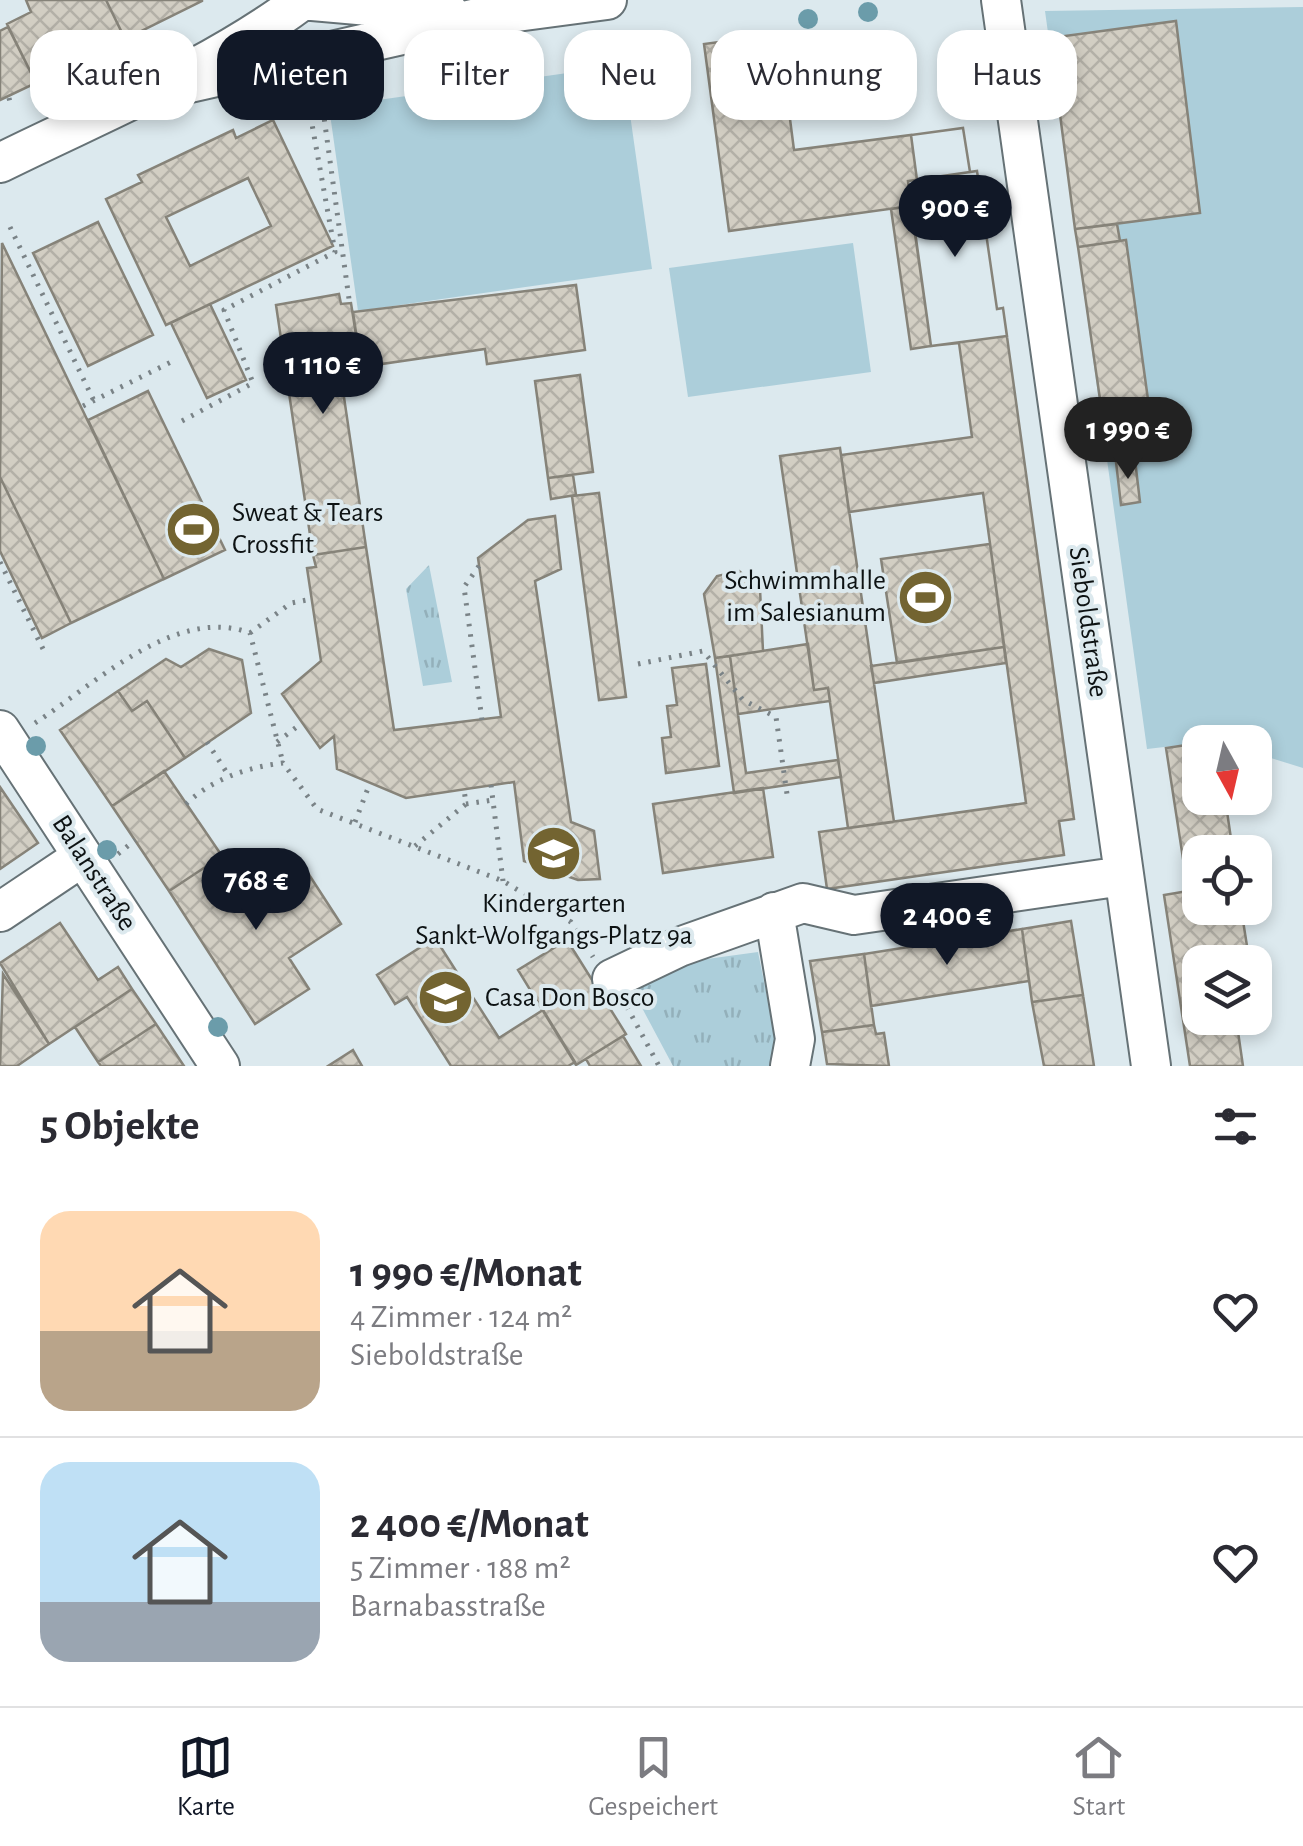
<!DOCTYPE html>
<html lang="de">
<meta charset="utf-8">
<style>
body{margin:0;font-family:"Alegreya Sans",sans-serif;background:#f2f2f3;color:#2b2b33;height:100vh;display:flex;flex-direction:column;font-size:38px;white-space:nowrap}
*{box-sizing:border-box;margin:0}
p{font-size:32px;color:#7c7c81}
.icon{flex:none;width:55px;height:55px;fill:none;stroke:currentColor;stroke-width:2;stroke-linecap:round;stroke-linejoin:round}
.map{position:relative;height:1066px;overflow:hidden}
.panel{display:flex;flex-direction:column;background:#fff;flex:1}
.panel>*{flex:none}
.guide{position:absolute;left:30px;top:30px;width:1245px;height:90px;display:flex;gap:20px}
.needle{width:65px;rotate:172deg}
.controls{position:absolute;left:1182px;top:725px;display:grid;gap:20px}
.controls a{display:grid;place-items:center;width:90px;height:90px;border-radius:20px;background:#fff;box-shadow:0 5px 15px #0003;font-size:50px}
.price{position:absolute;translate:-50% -85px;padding:0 22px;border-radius:35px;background:#111827;color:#fff;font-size:32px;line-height:65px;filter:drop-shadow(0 2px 5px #0008)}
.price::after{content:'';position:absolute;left:50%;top:60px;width:30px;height:22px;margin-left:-15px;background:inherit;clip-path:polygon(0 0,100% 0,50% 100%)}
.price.selected{background:#222;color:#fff}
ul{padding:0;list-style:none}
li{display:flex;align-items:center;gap:30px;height:250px;padding:0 40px}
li+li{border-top:2px solid #e1e1e2}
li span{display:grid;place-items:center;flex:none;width:280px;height:200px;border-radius:30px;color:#555}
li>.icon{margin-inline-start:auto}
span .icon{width:120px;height:120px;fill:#fffc;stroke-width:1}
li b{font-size:42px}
h2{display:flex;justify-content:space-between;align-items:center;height:120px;padding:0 40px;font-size:42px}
.pill{padding:0 35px;border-radius:30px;background:#fff;box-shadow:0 5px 15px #0003;font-size:35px;line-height:90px}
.pill.selected{background:#111827;color:#fff}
.menu{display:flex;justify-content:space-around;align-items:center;height:140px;border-top:2px solid #e1e1e2;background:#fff;font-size:28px;color:#7c7c81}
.menu a{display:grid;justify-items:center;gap:5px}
.menu .selected{color:#111827}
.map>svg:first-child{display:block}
.grass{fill:#acceda}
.park{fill:url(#park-tufts)}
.building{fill:url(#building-cross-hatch);stroke:#868379;stroke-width:2.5;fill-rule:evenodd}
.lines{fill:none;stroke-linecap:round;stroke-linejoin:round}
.minor-casing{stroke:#667276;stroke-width:42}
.path{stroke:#7a8387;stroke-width:5;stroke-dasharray:2.5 8;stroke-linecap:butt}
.minor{stroke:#fff;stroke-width:38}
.tree{fill:#6b9caa}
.labels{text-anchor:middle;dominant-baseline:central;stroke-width:8;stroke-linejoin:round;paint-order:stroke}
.poi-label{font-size:28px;fill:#0d1213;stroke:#dce9ee;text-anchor:start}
.street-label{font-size:28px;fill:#0d1213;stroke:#dce9ee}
</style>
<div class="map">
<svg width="1303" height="1066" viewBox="0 0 1303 1066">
<defs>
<pattern id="park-tufts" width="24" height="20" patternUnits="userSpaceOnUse" patternTransform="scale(2.5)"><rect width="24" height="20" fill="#acceda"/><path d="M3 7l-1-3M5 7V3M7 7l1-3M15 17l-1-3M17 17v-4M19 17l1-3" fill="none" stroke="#93b0ba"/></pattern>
<pattern id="building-cross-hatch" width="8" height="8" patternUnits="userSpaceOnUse" patternTransform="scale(2.5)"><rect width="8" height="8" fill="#d2cec3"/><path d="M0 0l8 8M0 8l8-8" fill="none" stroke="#b3b0a7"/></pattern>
</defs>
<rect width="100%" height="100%" fill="#dce9ee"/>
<path class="grass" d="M1303,7v761l-48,-15v-11l-39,-1 -69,8 -102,-738z
M623,65l29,204 -294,42 -29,-204z
M853,243l18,129 -183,25 -19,-129z"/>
<path class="park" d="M429,565l23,117 -29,4 -17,-97z
M758,952l21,103 -9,11h-97l-40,-75 52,-29z"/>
<path class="building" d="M26,0h80l19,39 -89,44 -29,-59 24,-12z
M106,0h96v1l-77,38z
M1176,21l24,192 -125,16 -25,-191z
M8,27l28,56 -36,17v-69z
M779,34l15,116 117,-15 6,45 -9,1 3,25 -182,25 -25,-187z
M273,120l60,126 -167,79 -60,-126 36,-17 -4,-7 95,-45 3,8zM248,178l23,48 -81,40 -24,-49z
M963,128l7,44 7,-1 20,138 6,-1 71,511 -15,2 5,34 -237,34 -8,-57 207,-29 -43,-310 -134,19 -8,-57 131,-18 -13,-94 -28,3 -23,-165 9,-1 -6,-45z
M963,128l7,44 -53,8 -6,-45z
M977,171l20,138 6,-1 4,28 -76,10 -23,-165z
M911,206l20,140 -20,3 -20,-140z
M98,222l55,113 -65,31 -55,-113z
M1117,224l3,17 -42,6 -3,-18z
M1126,240l24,174 -47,6 -25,-173z
M2,243l162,336 -93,44 -71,-146z
M576,285l9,65 -98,14 -2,-15 -124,18 -8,-55z
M339,294l2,10 10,-1 10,64 -21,3 26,177 -53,8 -37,-250z
M210,304l36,76 -39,18 -36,-75z
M580,375l13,97 -45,6 -13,-97z
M148,391l77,159 -61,29 -76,-159z
M840,448l54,374 -46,6 -20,-140 -14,2 -34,-234z
M1135,460l5,42 -19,3 -5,-43z
M573,475l3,20 -25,4 -3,-21z
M0,477l71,146 -29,15 -42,-87z
M599,493l27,204 -27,3 -27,-204z
M555,516l6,53 -26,12 36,241 23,9 6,48 -22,1 -54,-19 -10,-79 -108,16 -69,-29 -3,-33 -14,12 -38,-54 39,-33 -14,-93 9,-1 -3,-12 53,-8 28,183 107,-13 -23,-159 50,-38z
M990,544l14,103 -107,16 -16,-104z
M739,571l21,18 3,62 -48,7 -11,-64 13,-18z
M808,644l6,46 14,-2 2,13 -92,13 -8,-58z
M1004,647l2,16 -132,20 -3,-17z
M209,649l33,11 9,53 -66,45 -38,-57 -15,10 -14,-20 48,-32 15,8z
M730,656l16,117 92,-13 3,17 -107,16 -19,-135z
M706,664l13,102 -53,7 -4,-35 9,-1 -4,-31 10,-1 -5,-37z
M118,691l14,20 15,-10 38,57 -73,48 -52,-76z
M1200,743v55h25l8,54h-33v56h41l6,38 -22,3 2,13h-27v56h36l7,48h-53l-26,-171 24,-4 -22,-143z
M164,771l58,85 -53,35 -57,-85z
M0,787l38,56 -38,26z
M763,788l10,69 -110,16 -10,-69z
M222,856l31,48 53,-34 35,54 -52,34 20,31 -54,35 -86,-133z
M1071,921l12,74 -51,7 -10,-73z
M60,923l38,57 20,-13 14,22 -83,55 -49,-81z
M1022,929l7,52 -158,25 -7,-52z
M435,938l64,100 44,-28 32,52 -7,4h-117l-44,-69 -12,7 -18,-29z
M567,940l59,94 -50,31 -58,-95z
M864,954l10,71 -52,7 -12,-71z
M3,974l46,70 -32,22h-17z
M132,989l24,35 -58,38 -23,-35z
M1083,995l11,71h-50l-12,-64z
M156,1024l28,42h-83l-3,-4z
M874,1025l2,9 8,-1 5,33 -62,-2 -5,-32z
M623,1036l18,30h-51l-4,-7z
M353,1050l9,16h-34z"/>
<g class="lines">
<defs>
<path id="minor" d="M301,0l148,13
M1001,0l150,1066
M141,94l345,-78 121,-16
M0,163c103,-51 211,-94 303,-163
M0,730l220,336
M0,912l82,-55
M774,912l21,127 -5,27
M612,979l67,-32 124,-44 51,12 269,-39"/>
</defs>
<use href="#minor" class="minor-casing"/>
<path class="path" d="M320,88l29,211
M9,98l1,4
M10,227l84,174
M83,406l90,-45
M182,421l71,-38 -29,-73 111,-58 -29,-161
M1097,453l51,-7
M0,562l43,87
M479,566l-15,21 18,133
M250,633l41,-30 21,-4
M638,664l65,-13 40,49 33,17 11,77
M35,723c59,-38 140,-118 215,-90l33,130
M207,742l22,34
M277,742l25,-19
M491,785l12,96
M186,804c26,-25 62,-37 97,-41l34,46 186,72 68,41 22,35
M466,804l27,-4
M355,822l15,-39
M415,846l51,-42 -2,-15
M118,854l17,-14
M627,1007l32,59"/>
<use href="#minor" class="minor"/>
</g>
<g class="tree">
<circle cx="868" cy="12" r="10"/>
<circle cx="808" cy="19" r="10"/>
<circle cx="36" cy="746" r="10"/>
<circle cx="107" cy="850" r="10"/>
<circle cx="218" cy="1027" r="10"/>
</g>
<defs>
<symbol id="stadium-disc" viewBox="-11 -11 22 22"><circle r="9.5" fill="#736431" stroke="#dce9ee"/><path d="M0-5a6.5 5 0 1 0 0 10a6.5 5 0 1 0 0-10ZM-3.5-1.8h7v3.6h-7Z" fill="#fff"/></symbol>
<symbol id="school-disc" viewBox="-11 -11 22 22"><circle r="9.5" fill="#736431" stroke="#dce9ee"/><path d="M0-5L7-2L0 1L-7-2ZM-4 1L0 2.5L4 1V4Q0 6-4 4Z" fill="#fff"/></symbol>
</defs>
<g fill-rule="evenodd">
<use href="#stadium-disc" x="162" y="498" width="63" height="63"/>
<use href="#stadium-disc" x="894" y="566" width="63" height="63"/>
<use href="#school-disc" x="522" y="822" width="63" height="63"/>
<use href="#school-disc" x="414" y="966" width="63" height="63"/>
</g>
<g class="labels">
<g class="poi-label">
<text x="232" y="513">Sweat &amp; Tears<tspan x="232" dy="32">Crossfit</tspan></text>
<text x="886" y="581" text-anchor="end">Schwimmhalle<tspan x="886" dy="32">im Salesianum</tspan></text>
<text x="554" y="904" text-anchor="middle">Kindergarten<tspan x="554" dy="32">Sankt-Wolfgangs-Platz 9a</tspan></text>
<text x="485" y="998">Casa Don Bosco</text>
</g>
<g class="street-label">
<text transform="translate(1088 622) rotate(82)">Sieboldstraße</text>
<text transform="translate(94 873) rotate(57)">Balanstraße</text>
</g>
</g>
</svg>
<div class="controls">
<a><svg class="needle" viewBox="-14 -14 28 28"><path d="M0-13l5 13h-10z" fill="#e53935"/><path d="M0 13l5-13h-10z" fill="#7c7c81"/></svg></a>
<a><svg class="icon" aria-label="locate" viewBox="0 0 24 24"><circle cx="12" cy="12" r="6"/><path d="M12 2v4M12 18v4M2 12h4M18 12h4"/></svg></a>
<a><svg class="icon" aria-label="layers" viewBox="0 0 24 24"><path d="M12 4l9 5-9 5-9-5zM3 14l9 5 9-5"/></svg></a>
</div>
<b class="price" style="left:955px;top:260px">900 €</b>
<b class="price" style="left:323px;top:417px">1 110 €</b>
<b class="price selected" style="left:1128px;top:482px">1 990 €</b>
<b class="price" style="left:256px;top:933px">768 €</b>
<b class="price" style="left:947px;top:968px">2 400 €</b>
<div class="guide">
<a class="pill">Kaufen</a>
<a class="pill selected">Mieten</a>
<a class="pill">Filter</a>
<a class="pill">Neu</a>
<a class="pill">Wohnung</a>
<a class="pill">Haus</a>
</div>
</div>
<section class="panel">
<h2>5 Objekte<svg class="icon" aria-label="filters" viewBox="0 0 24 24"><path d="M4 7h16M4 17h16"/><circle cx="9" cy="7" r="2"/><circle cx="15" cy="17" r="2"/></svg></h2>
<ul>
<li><span style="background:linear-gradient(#ffd9b3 60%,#b9a48a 0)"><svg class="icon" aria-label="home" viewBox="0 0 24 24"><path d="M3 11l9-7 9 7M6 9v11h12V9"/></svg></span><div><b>1 990 €/Monat</b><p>4 Zimmer · 124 m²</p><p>Sieboldstraße</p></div><svg class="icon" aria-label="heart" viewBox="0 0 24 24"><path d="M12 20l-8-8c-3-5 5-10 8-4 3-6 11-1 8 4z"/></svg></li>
<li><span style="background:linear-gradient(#bfe0f5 70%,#9aa5b1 0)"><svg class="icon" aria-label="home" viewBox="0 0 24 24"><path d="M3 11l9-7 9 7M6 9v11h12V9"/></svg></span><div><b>2 400 €/Monat</b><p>5 Zimmer · 188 m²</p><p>Barnabasstraße</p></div><svg class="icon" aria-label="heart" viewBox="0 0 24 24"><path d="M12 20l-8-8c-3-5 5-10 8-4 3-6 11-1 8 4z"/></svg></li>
</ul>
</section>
<nav class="menu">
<a class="selected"><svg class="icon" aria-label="map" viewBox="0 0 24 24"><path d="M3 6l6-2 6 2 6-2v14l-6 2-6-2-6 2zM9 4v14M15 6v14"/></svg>Karte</a>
<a><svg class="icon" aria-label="saved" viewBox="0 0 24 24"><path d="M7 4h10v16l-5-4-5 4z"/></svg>Gespeichert</a>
<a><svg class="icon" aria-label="home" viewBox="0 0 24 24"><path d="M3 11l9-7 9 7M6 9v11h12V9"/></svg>Start</a>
</nav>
